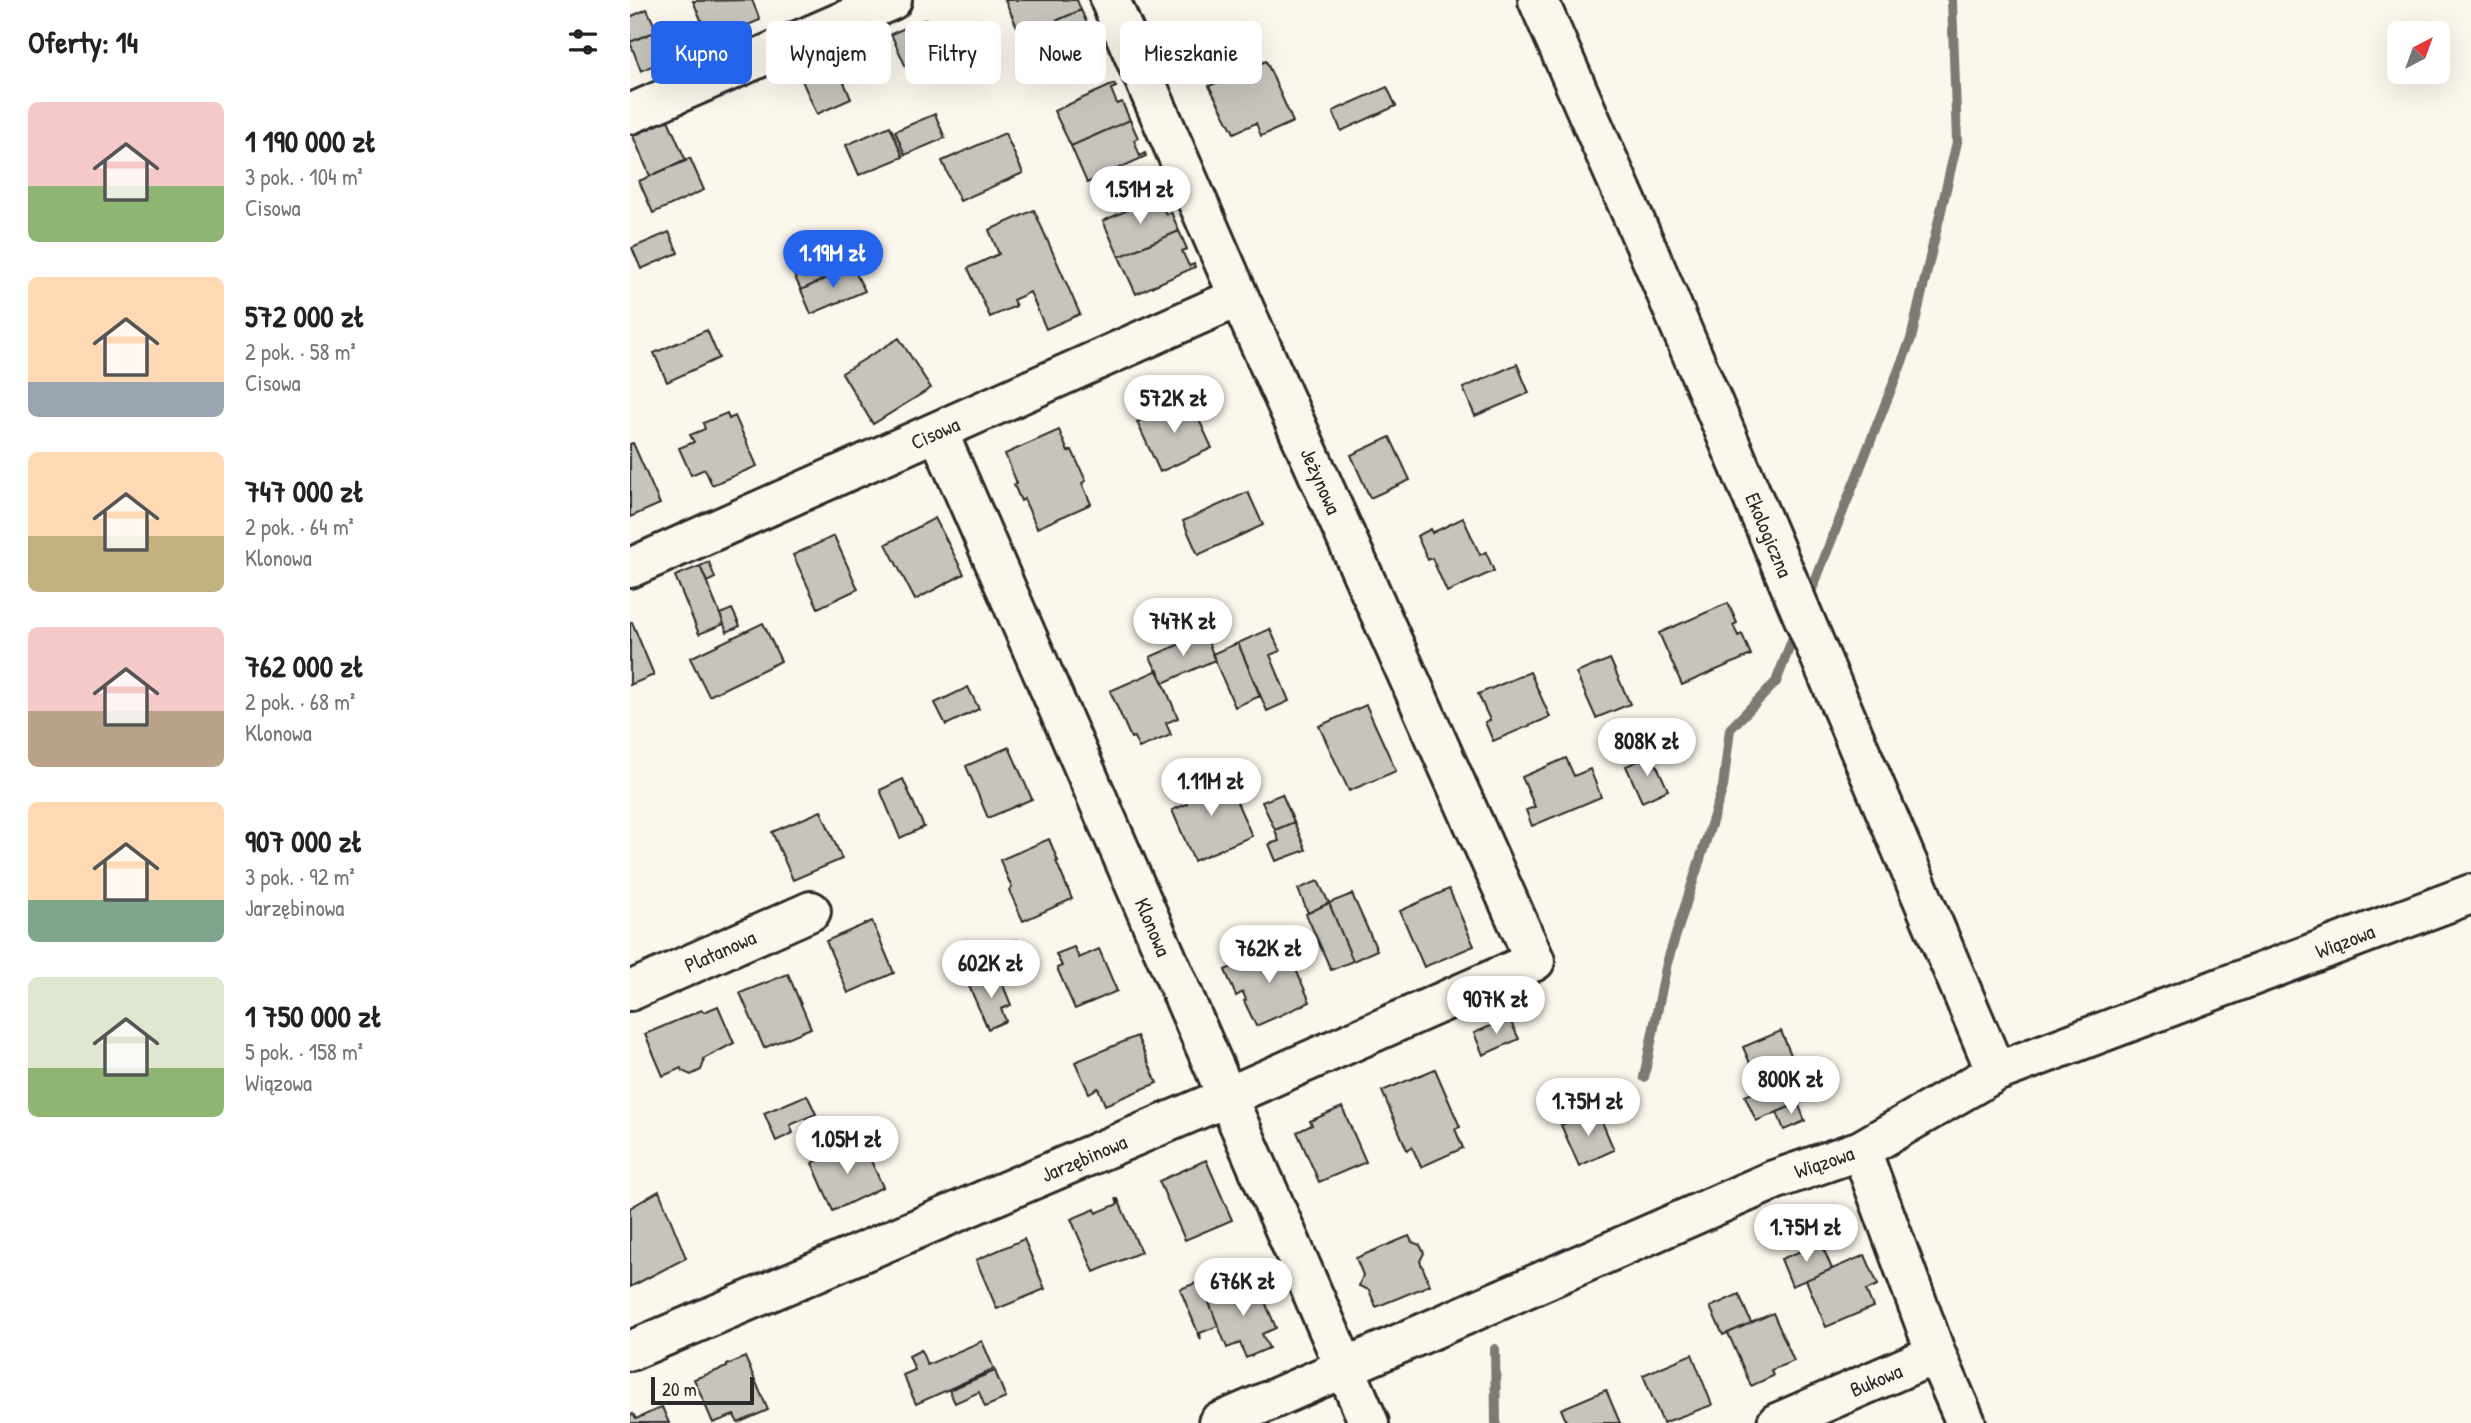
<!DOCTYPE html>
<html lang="pl">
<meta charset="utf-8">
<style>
body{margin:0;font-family:"Patrick Hand",sans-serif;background:#f6f6f6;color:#222;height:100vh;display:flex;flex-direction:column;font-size:26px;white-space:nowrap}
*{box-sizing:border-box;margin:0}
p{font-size:23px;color:#767676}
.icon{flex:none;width:38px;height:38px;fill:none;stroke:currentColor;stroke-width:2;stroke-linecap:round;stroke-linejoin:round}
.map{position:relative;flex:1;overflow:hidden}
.sheet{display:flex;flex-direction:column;background:#fff;width:630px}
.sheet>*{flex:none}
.banner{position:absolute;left:21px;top:21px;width:665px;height:63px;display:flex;gap:14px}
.needle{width:46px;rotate:41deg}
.controls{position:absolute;left:1757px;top:21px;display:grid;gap:14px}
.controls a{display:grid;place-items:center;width:63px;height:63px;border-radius:10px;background:#fff;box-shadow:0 7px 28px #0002;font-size:35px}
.scale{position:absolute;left:21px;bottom:18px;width:103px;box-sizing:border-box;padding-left:7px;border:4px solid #2b2b2b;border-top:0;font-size:19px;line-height:24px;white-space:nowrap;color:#2b2b2b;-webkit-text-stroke:5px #fbf7ec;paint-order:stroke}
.price{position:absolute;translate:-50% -60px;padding:0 16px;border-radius:24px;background:#fff;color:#222;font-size:23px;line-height:46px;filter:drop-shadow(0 2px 4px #0008)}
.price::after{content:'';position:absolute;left:50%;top:42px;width:21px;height:16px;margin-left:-10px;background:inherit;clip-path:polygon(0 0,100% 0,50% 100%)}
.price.on{background:#2563eb;color:#fff}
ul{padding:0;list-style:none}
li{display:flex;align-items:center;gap:21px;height:175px;padding:0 28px}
li span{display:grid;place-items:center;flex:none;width:196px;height:140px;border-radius:10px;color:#555}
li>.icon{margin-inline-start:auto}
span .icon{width:84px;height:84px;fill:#fffc;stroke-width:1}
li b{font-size:30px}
h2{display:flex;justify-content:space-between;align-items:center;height:84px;padding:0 28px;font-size:30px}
.pill{padding:0 24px;border-radius:10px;background:#fff;box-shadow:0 7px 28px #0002;font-size:24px;line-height:63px}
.pill.on{background:#2563eb;color:#fff}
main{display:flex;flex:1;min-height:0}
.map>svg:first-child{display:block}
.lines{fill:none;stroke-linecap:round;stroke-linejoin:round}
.stream{stroke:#7b7a75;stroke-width:10}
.building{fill:#c7c4bc;stroke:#2b2b2b;stroke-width:2}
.minor-casing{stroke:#2b2b2b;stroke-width:44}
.minor{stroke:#fbf7ec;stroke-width:38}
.labels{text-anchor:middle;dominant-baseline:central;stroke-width:6;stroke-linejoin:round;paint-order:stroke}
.street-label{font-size:21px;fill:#2b2b2b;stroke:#fbf7ec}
</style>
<main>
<section class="sheet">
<h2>Oferty: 14<svg class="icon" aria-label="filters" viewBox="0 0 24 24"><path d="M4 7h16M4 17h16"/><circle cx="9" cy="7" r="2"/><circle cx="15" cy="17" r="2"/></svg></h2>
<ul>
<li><span style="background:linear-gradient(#f6c9c9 60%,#8fb573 0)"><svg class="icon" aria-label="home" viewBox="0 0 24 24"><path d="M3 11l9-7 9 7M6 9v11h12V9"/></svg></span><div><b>1 190 000 zł</b><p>3 pok. · 104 m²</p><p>Cisowa</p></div></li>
<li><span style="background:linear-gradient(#ffd9b3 75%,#9aa5b1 0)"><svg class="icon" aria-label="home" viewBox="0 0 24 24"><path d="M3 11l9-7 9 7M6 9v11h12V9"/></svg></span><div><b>572 000 zł</b><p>2 pok. · 58 m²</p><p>Cisowa</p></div></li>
<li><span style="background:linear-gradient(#ffd9b3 60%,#c2b280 0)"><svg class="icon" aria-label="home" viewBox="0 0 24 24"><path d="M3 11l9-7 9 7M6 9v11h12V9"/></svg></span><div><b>747 000 zł</b><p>2 pok. · 64 m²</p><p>Klonowa</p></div></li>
<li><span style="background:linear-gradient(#f6c9c9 60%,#b9a48a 0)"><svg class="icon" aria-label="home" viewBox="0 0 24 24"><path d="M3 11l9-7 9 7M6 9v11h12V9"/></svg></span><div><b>762 000 zł</b><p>2 pok. · 68 m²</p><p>Klonowa</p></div></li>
<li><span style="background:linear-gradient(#ffd9b3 70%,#7fa58c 0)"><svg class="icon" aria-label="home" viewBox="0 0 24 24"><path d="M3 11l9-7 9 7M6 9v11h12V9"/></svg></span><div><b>907 000 zł</b><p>3 pok. · 92 m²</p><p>Jarzębinowa</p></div></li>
<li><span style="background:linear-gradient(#dfe7d0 65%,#8fb573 0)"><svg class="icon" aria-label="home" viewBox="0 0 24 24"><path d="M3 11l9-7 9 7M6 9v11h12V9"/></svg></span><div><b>1 750 000 zł</b><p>5 pok. · 158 m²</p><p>Wiązowa</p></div></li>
</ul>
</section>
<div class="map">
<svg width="1841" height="1423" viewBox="0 0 1841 1423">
<rect width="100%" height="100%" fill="#fbf7ec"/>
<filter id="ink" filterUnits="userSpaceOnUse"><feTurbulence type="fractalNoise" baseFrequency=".0143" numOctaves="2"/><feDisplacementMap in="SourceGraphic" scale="14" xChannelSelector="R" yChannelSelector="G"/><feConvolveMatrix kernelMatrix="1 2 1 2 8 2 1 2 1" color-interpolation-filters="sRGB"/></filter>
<g filter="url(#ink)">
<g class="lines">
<path class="stream" d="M1177,602l104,-263 46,-197 -5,-142
M1014,1077l23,-114 56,-176 7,-58 46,-47 21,-55
M865,1349l1,74"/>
</g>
<path class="building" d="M122,0l8,20 -50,21 -17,-40z
M375,0h72l4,10 -60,26z
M17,9l10,22 -27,11v-25z
M451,10l8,18 -4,2 6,15 5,-2 1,3 -60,27 -16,-37z
M296,19l18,40 -35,15 -18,-40z
M27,31l12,27 -28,13 -11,-29z
M204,58l17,41 -34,15 -18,-40z
M636,61l27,61 -32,14 -5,-13 -22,10 -25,-47z
M484,84l2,3 -5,2 6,15 5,-2 8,18 -59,26 -17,-35z
M757,87l9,19 -55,25 -8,-20z
M305,114l10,24 -40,17 -10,-24z
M38,120l18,41 -36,15 -17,-40z
M500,120l8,18 -4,2 6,16 5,-3 1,3 -59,27 -16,-37z
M260,126l13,31 -44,18 -13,-30z
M375,133l18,40 -63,28 -18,-40z
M60,158l14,32 -51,23 -14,-32z
M533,194l2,3 -5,2 6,16 5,-3 8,19 -60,26 -16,-36z
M404,210l46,104 -34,15 -16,-37 -17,8 3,6 -26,11 -22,-49 31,-14 -10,-24z
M549,231l8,18 -5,2 7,15 5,-2 1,3 -59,27 -17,-37z
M39,232l9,21 -37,16 -9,-21z
M214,249l8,17 -51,24 -8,-17z
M222,266l13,25 -54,23 -10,-24z
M77,330l12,28 -52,24 -13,-29z
M269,338l32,50 -58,36 -31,-51z
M887,364l12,29 -54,23 -12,-28z
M559,398l23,50 -52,24 -23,-50z
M97,413l2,6 6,-3 22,50 -45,19 -7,-16 -14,6 -12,-27 15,-6 -4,-7 15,-6 -2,-6z
M429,430l9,22 4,-2 14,31 -4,2 9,21 -54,24 -13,-29 -3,2 -7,-16 3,-2 -12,-29z
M760,437l20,43 -40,18 -19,-43z
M3,443l27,61 -30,13v-73z
M618,492l15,33 -65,30 -15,-34z
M305,518l29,56 -49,26 -29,-56z
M833,518l17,37 6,-3 8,19 -47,21 -15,-34 -4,2 -11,-24 14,-7 1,4z
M204,536l24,53 -40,19 -25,-53z
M79,562l6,16 -8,4 -7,-16z
M70,566l24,58 -25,10 -24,-58z
M1098,603l9,20 -4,2 5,11 4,-2 9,21 -69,30 -23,-52z
M102,609l8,17 -13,6 -7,-18z
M2,622l22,53 -24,10v-62z
M133,623l18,38 -72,35 -19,-38z
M640,629l10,22 -10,4 19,46 -22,10 -29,-68z
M575,633l10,27 -52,23 -13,-26z
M608,643l22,53 -25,11 -23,-53z
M980,659l20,45 -34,14 -20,-45z
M528,670l20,48 -12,5 5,12 -32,13 -5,-11 -3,1 -21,-47z
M900,672l20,45 -57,24 -8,-19 5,-2 -12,-26z
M338,687l11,22 -33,16 -11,-22z
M736,705l30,66 -47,20 -30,-65z
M379,747l23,52 -44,19 -22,-52z
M1022,755l16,35 -26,12 -16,-36z
M936,758l8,18 16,-7 11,28 -69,29 -6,-16 9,-3 -13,-30z
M594,773l28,63 -58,25 -22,-51 15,-6 -5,-13z
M273,779l21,48 -24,11 -20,-48z
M652,794l12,28 -19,8 -13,-28z
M191,811l21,48 -49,21 -21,-48z
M664,822l12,28 -30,11 -7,-17 10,-3 -4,-11z
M419,839l9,22h-2l16,38 -49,22 -14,-31 3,-2 -12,-28z
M688,881l11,22 -21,10 -10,-24z
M819,889l25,57 -50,21 -24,-56z
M722,894l25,56 -24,11 -24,-58z
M699,903l24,58 -22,9 -25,-56z
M242,921l22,52 -46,20 -22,-52z
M387,940l9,20 -28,13 -10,-20z
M655,944l25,58 -54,24 -12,-25 2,-1 -3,-8 -7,4 -11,-26z
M444,947l5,11 20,-9 18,42 -42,18 -18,-41 5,-2 -6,-12z
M368,973l13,32 -10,4 5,12 -18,8 -19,-43z
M158,974l23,54 -47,20 -24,-55z
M88,1006l16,37 -31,16 1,3 -3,8 -10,5 -9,-4 -1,-3 -18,8 -18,-42 57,-24 2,2z
M879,1018l10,21 -36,16 -9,-22z
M1151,1031l18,43 -38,15 -18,-42z
M507,1036l20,47 -52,22 -7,-17 -9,5 -14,-31z
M805,1069l25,58 -5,2 8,19 -42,19 -9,-20 -5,3 -25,-59z
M1169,1074l10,25 -53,22 -11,-25z
M177,1095l9,19 -26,11 3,8 -17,8 -12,-28z
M1168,1103l7,18 -21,9 -7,-18z
M712,1107l24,55 -47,20 -22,-50 15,-7 -2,-4z
M967,1110l17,40 -35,16 -18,-41z
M232,1141l21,46 -50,24 -21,-48z
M576,1160l26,60 -47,20 -26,-59z
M29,1191l27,67 -56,29v-79z
M486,1199h2l23,53 -47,20 -23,-53 24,-10 1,4 22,-9z
M779,1236l3,6 8,3 4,8 -4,8 10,24 -54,22 -7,-17 -10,-4 4,-11 -7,-17z
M394,1239l21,50 -48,20 -21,-49z
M1191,1243l11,26 -40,17 -11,-27z
M1235,1255l13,30 -12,5 7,17 -47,20 -20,-47z
M626,1280l20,48 -14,6 7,14 -23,10 -6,-15 -13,5 -19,-48z
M571,1281l17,45 -18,7 1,7 -21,-51z
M1109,1294l12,29 -28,12 -13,-28z
M1143,1313l21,48 -23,9 2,6 -22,10 -23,-53z
M352,1341l12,28 -78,35 -13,-29 12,-5 -6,-14 12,-6 6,15z
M1062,1354l20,51 -49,18 -20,-48z
M115,1357l23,53 -30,13 -4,-8 -21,8 -19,-44 33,-12v-2z
M365,1371l11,27 -21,9 -6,-15 -24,11 -6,-13z
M976,1390l14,33h-53l-6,-14z
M32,1407l7,16h-39v-7l3,-2 3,5z"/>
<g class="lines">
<defs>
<path id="minor" d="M908,0l121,276 337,796
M0,114l262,-114
M308,432l431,991
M0,568l609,-271
M0,991l181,-80
M1231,1150l75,204 30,69
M0,1351l597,-254 308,-136 -296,-664 -129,-297
M588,1423l556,-243 87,-30 135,-78 475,-178
M1147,1423l159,-69"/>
</defs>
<use href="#minor" class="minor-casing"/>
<use href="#minor" class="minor"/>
</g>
</g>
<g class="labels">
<g class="street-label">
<text transform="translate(305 433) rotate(-24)">Cisowa</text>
<text transform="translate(691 481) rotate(66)">Jeżynowa</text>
<text transform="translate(1139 535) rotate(67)">Ekologiczna</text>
<text transform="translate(523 927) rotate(67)">Klonowa</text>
<text transform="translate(1715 941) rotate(-21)">Wiązowa</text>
<text transform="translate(90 951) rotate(-24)">Platanowa</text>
<text transform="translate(454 1158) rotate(-23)">Jarzębinowa</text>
<text transform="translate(1194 1162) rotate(-19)">Wiązowa</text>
<text transform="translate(1246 1380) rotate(-23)">Bukowa</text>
</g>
</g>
</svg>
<div class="controls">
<a><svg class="needle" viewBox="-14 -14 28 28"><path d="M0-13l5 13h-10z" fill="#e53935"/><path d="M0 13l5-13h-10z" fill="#767676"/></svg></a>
</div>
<div class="scale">20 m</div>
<b class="price" style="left:510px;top:226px">1.51M zł</b>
<b class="price on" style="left:203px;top:290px">1.19M zł</b>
<b class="price" style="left:544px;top:435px">572K zł</b>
<b class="price" style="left:553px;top:658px">747K zł</b>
<b class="price" style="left:1017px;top:778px">808K zł</b>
<b class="price" style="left:581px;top:818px">1.11M zł</b>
<b class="price" style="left:639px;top:985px">762K zł</b>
<b class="price" style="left:361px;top:1000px">602K zł</b>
<b class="price" style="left:866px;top:1036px">907K zł</b>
<b class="price" style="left:1161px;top:1116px">800K zł</b>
<b class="price" style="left:958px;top:1138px">1.75M zł</b>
<b class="price" style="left:217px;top:1176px">1.05M zł</b>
<b class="price" style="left:1176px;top:1264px">1.75M zł</b>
<b class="price" style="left:613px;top:1318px">676K zł</b>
<div class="banner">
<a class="pill on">Kupno</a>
<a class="pill">Wynajem</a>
<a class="pill">Filtry</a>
<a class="pill">Nowe</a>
<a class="pill">Mieszkanie</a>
</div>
</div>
</main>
